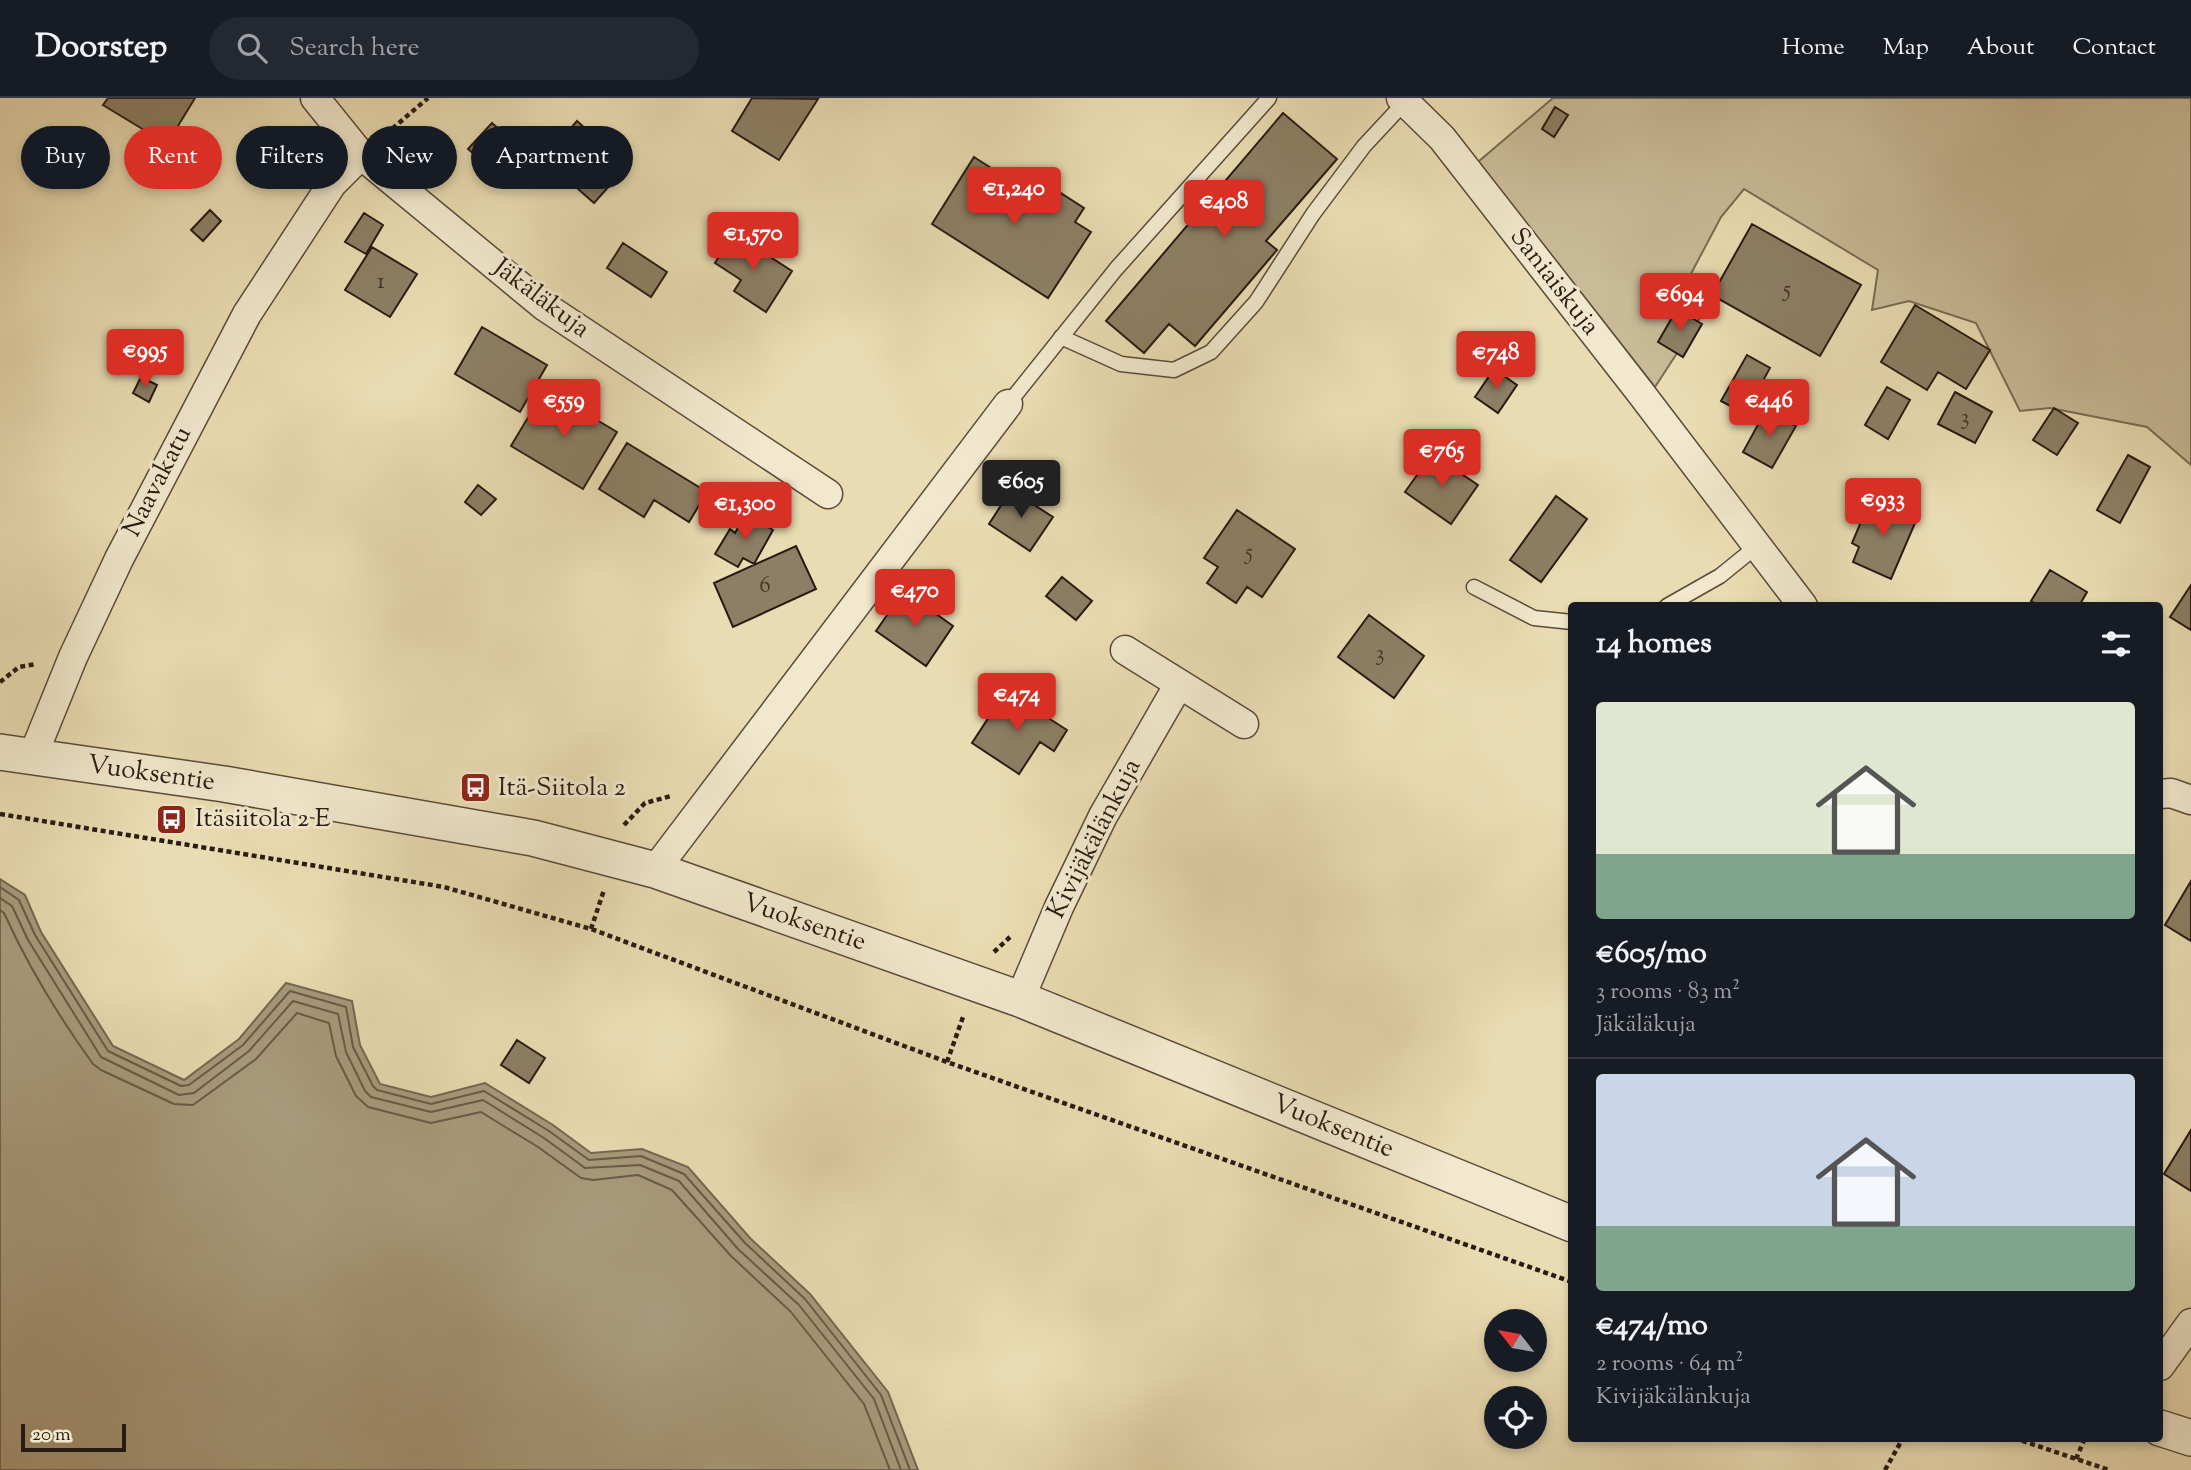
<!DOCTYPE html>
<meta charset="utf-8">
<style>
body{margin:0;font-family:"Sorts Mill Goudy",serif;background:#242831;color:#f1f3f6;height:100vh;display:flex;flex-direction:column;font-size:26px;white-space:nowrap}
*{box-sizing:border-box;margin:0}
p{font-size:23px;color:#9ea1a6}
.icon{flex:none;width:38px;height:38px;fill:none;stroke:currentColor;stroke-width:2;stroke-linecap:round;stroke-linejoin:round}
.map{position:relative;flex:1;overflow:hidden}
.drawer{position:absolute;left:1568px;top:504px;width:595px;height:840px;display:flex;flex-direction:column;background:#171b24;border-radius:7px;box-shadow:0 4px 10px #0003}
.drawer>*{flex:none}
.guide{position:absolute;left:21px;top:28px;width:665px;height:63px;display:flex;gap:14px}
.needle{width:46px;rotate:301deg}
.fabs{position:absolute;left:1484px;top:1211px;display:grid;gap:14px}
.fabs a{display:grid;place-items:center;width:63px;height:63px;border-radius:50%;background:#171b24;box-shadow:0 4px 10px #0003;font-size:35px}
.scale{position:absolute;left:21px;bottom:18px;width:105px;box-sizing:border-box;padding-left:7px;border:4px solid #291b12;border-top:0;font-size:19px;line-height:24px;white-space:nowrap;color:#291b12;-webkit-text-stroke:5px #f1e8cd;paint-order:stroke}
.price{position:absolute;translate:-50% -60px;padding:0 16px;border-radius:7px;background:#d93025;color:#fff;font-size:23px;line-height:46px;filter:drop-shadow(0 2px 4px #0008)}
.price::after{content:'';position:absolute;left:50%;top:42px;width:21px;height:16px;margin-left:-10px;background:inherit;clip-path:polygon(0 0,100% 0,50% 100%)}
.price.on{background:#222;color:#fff}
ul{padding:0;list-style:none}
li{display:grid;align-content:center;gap:14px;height:371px;padding:0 28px}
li+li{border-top:2px solid #363941}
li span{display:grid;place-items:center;height:217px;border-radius:7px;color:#555}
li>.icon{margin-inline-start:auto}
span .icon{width:126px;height:126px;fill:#fffc;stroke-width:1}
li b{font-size:30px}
h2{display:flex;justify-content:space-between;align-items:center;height:84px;padding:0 28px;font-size:30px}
.pill{padding:0 24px;border-radius:32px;background:#171b24;box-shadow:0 4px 10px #0003;font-size:24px;line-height:63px}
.pill.on{background:#d93025;color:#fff}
header{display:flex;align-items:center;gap:42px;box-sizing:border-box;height:98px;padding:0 35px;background:#171b24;border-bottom:2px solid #363941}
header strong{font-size:33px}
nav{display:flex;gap:38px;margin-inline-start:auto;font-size:24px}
.search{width:490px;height:63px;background:#242831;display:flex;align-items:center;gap:18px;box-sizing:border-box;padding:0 24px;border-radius:38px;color:#9ea1a6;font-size:26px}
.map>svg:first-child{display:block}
.green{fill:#c9bb97;stroke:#796b54;stroke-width:2}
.water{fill:#a89a7c;stroke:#756752;stroke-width:2}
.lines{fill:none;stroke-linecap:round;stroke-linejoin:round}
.shore{stroke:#685a47;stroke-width:2}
.building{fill:#8d7f65;stroke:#291b12;stroke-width:2}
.service-casing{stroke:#594b3a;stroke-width:17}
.minor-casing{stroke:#594b3a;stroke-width:31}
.tertiary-casing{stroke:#594b3a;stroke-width:38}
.path{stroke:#291b12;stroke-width:4.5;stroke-dasharray:5 3.5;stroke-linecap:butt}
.service{stroke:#f1e8cd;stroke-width:14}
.minor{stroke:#f1e8cd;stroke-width:28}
.tertiary{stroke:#f1e8cd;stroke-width:35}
.labels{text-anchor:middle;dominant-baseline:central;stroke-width:6;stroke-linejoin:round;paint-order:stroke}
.number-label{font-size:23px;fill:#423427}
.street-label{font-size:26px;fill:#291b12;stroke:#f1e8cd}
.poi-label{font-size:26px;fill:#291b12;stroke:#f1e8cd;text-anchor:start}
</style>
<header>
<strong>Doorstep</strong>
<div class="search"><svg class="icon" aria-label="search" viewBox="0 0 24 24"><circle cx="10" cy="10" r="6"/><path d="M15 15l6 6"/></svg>Search here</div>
<nav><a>Home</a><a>Map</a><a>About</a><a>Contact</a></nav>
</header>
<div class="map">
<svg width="2191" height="1372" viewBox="0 0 2191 1372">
<rect width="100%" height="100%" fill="#eadcb2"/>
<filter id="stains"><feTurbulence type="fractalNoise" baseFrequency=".00286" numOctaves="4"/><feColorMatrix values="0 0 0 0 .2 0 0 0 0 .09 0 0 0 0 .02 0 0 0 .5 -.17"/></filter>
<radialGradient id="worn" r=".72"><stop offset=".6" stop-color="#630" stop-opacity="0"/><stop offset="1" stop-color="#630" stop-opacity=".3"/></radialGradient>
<path class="green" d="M1553,0h638v367l-44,-38 -97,-19 -30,3 -44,-88 -67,-22 -37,9 6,-40 -134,-81 -23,28 -36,68 22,22 -52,80 -177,-225z"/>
<path class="water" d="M0,781l25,16 16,37 72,114 71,34 55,-41 47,-56 66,18 8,44 20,39 51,13 54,-14 68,42 38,28 51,-4 46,18 62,71 60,56 78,98 30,78h-918z"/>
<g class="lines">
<path class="shore" d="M0,789l19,13 16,35 73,116 73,35 8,-1 54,-40 47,-54 56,16 7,40 20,39 4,4 54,14 53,-13 65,40 40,29 52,-4 43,18 61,69 60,56 76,96 29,75
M0,800l12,8 16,34 73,117 78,38 15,-2 55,-42 44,-50 45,13 8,38 19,39 6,6 60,15 52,-12 61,38 41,30 55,-3 39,16 59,68 61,56 75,94 27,71
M0,812l4,3c24,53 55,104 89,151l8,6 73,34 19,1 63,-46 41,-46 32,10 7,33 20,40 12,11 63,16 50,-11 57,35 43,31 12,2 45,-5 34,15 59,66 60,56 73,92 26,66"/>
</g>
<path class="building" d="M108,0h87l-28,46 -64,-39z
M752,0l66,1 -39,61 -47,-29z
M1555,9l13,8 -14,22 -12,-8z
M1283,15l54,46 -71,82 11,9 -82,96 -26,-22 -25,29 -38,-32z
M577,23l50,45 -33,37 -50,-44z
M492,25l37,33 -22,27 -39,-34z
M974,59l76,49 9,-14 25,16 -9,14 16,10 -43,66 -116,-74z
M210,112l11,11 -18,20 -12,-11z
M364,115l19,12 -17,29 -21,-12z
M1752,126l109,61 -41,71 -108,-61z
M733,135l59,38 -26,41 -32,-21 7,-11 -26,-17z
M623,145l44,29 -16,25 -44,-29z
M372,149l45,27 -27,43 -45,-27z
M1915,207l75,45 -24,39 -28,-17 -11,18 -46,-28z
M1677,211l25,15 -19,33 -25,-15z
M482,229l65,38 -27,47 -65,-38z
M1747,257l23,13 -25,46 -24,-13z
M1494,271l23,16 -19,28 -23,-16z
M141,279l16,8 -8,17 -16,-9z
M1887,289l23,13 -22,39 -23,-14z
M545,291l72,43 -34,57 -72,-43z
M1955,294l37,20 -17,31 -37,-19z
M2054,310l24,15 -21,32 -24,-15z
M1766,312l30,16 -24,42 -29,-16z
M627,345l80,49 -18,30 -35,-22 -10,17 -45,-28z
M1432,356l46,31 -27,39 -46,-32z
M2128,357l22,12 -30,56 -23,-13z
M478,387l18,14 -15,16 -16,-13z
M1011,392l42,27 -23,34 -41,-27z
M1556,398l31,23 -46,63 -31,-22z
M1881,401l37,17 -27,63 -38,-17 6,-15 -7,-4 14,-33 8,3z
M1237,412l58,39 -33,48 -15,-10 -11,16 -29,-20 11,-16 -14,-9z
M746,416l27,16 -19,34 -11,-6 -5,9 -23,-13 15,-25 5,4z
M796,448l20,43 -83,38 -19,-44z
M2050,472l37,22 -8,14h-40l-8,-5z
M1062,479l30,24 -16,19 -30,-24z
M2191,487v45l-21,-13z
M904,493l49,35 -27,40 -50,-35z
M1369,517l55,41 -30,42 -56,-41z
M1006,593l61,39 -13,21 -14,-9 -21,32 -47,-31z
M2191,783v60l-26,-16z
M517,942l28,18 -16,25 -28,-18z
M2191,1032v61l-27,-17z"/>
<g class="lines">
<defs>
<path id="service" d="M1061,239l60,27 53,6 37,-18 45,-50 57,-88 51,-68 41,-44
M1008,306l108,-135 153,-171
M1474,489l60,31 38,4
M1667,508l53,-30 37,-30"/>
<path id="minor" d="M315,0l46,57 183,151 284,188
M1401,0l41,40 198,254 163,214
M1125,552l119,74
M32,660l41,-101 46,-98 128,-245 85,-130 29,-29
M2160,696l11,-1 20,7
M655,772l353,-466
M1020,901l39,-92 44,-91 76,-132
M2160,1268l31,-43"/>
<path id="tertiary" d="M0,654l224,32 309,54 122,32 365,129 552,225
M2160,1330l31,10"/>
</defs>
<use href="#service" class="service-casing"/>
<use href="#minor" class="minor-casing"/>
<use href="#tertiary" class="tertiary-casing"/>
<path class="path" d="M386,36l42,-36
M0,584l19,-15 17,-3
M0,716l444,73 147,42 356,133 625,220
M624,727l21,-22 26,-7
M591,831l13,-39
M994,854l16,-15
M947,964l16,-45
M2014,1340l95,32
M2076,1361l9,-21
M1885,1372l18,-32"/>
<use href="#service" class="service"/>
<use href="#minor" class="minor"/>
<use href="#tertiary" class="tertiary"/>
</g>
<defs>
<symbol id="bus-square" viewBox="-11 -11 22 22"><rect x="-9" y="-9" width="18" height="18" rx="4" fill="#8f2418" stroke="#f1e8cd"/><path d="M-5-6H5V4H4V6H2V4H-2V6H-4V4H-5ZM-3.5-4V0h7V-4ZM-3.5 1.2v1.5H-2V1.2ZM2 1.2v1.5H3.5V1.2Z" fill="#fff"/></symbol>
</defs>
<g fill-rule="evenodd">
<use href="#bus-square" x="458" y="672" width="35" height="35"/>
<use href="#bus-square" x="154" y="704" width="35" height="35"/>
</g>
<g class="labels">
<g class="number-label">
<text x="381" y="184">1</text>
<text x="1787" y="192">5</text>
<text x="1965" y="320">3</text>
<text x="1249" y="455">5</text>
<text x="765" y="488">6</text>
<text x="1380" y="556">3</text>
</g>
<g class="street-label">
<text transform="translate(1554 184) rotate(52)">Saniaiskuja</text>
<text transform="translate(541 201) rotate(37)">Jäkäläkuja</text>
<text transform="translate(158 384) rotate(-63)">Naavakatu</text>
<text transform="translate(151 676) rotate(8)">Vuoksentie</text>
<text transform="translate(1095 741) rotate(-63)">Kivijäkälänkuja</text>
<text transform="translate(804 825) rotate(19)">Vuoksentie</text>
<text transform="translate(1333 1029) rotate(22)">Vuoksentie</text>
</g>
<g class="poi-label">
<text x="498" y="690">Itä-Siitola 2</text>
<text x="195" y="721">Itäsiitola 2 E</text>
</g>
</g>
<rect width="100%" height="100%" filter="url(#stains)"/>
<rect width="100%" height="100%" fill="url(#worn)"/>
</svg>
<div class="fabs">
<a><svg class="needle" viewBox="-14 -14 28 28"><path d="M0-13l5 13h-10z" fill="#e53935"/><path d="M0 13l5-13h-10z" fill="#9ea1a6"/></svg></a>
<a><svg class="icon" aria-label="locate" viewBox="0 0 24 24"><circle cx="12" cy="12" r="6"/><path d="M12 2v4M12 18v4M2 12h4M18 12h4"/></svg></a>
</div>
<div class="scale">20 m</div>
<b class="price" style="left:1014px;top:129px">€1,240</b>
<b class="price" style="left:1224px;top:142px">€408</b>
<b class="price" style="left:753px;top:174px">€1,570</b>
<b class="price" style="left:1680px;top:235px">€694</b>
<b class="price" style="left:145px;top:291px">€995</b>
<b class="price" style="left:1496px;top:293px">€748</b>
<b class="price" style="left:564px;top:341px">€559</b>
<b class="price" style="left:1769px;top:341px">€446</b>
<b class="price" style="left:1442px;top:391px">€765</b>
<b class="price on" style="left:1021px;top:422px">€605</b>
<b class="price" style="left:1883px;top:440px">€933</b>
<b class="price" style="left:745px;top:444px">€1,300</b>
<b class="price" style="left:915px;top:531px">€470</b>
<b class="price" style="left:1017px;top:635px">€474</b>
<div class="guide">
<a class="pill">Buy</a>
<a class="pill on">Rent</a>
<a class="pill">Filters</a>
<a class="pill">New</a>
<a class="pill">Apartment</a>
</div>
<section class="drawer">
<h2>14 homes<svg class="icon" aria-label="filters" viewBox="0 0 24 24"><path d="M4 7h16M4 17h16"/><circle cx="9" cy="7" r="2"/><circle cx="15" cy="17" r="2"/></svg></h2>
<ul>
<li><span style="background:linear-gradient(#dfe7d0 70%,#7fa58c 0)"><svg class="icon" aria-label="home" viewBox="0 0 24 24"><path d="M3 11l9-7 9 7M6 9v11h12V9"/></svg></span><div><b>€605/mo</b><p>3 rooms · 83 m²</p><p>Jäkäläkuja</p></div></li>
<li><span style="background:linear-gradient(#c9d6e8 70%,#7fa58c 0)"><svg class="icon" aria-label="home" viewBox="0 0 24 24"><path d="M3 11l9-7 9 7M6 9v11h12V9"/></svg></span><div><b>€474/mo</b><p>2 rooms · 64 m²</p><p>Kivijäkälänkuja</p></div></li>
</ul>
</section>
</div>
